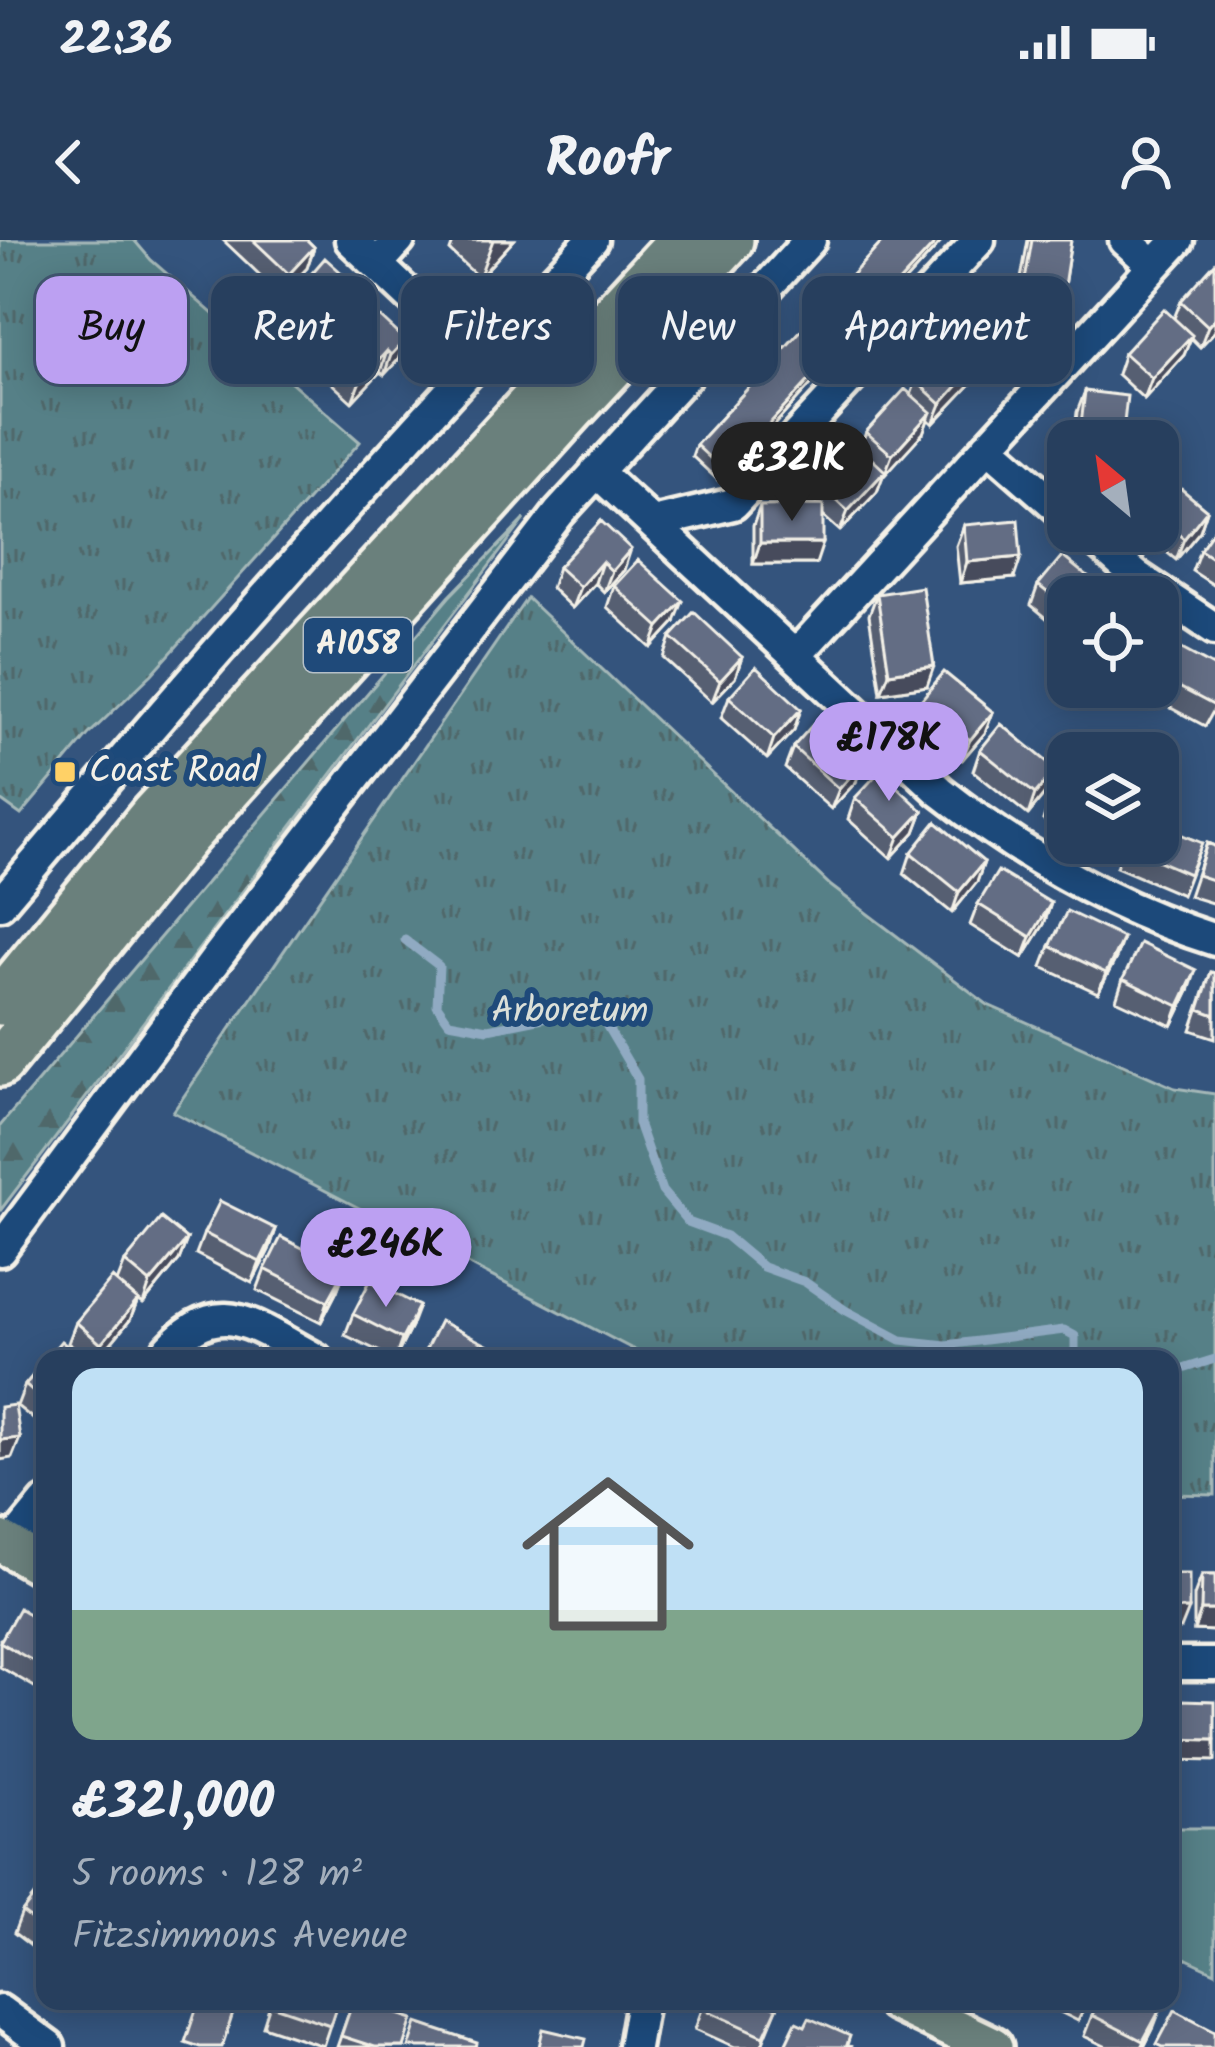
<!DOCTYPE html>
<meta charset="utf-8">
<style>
body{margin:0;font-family:Kalam,sans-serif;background:#334a67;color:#f1f3f6;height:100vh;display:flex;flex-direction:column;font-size:45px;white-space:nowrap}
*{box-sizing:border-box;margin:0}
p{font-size:39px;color:#a4afbc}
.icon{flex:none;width:66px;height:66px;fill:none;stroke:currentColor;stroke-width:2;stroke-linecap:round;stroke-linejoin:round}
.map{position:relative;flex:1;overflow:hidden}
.side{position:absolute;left:36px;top:1110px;width:1143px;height:660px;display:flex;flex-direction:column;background:#273f5e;border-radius:24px;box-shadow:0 6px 30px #0003,0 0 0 3px #435873}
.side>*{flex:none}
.banner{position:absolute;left:36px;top:36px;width:1143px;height:108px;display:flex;gap:24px}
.needle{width:78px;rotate:331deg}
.fabs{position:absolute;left:1047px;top:180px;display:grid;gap:24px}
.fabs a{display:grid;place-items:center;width:132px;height:132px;border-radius:24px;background:#273f5e;box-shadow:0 6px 30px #0003,0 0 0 3px #435873;font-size:60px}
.price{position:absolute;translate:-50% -102px;padding:0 27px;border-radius:42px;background:#bca0f2;color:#111;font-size:39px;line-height:78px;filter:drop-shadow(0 3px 6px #0008)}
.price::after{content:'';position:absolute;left:50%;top:72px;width:36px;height:27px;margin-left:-18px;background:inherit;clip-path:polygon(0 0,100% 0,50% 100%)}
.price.on{background:#222;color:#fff}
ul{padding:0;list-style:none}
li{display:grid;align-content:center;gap:24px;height:636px;padding:0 36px}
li+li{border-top:3px solid #435873}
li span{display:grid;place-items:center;height:372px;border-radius:24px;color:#555}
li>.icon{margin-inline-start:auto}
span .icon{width:216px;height:216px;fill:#fffc;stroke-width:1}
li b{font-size:51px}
.chip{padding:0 42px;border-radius:24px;background:#273f5e;box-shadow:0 6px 30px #0003,0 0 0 3px #435873;font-size:42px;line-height:108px}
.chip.on{background:#bca0f2;color:#111}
.status{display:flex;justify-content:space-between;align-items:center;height:84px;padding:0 60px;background:#273f5e;direction:ltr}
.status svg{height:33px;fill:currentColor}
header{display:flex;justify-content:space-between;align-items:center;height:156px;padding:0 36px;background:#273f5e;font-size:54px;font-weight:600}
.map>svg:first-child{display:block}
.green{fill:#568087;stroke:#a5b8b8;stroke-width:3}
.forest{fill:url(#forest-firs);stroke:#a5b8b8;stroke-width:3}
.park{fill:url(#park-tufts);stroke:#a5b8b8;stroke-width:3}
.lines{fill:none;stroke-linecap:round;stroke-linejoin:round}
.stream{stroke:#90aac2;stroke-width:9}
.minor-casing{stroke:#f4f1e8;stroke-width:39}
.major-casing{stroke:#f4f1e8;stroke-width:48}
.highway-casing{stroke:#f4f1e8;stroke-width:54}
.minor{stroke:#1f4a7a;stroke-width:30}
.major{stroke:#6a807c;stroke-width:39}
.highway{stroke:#6a807c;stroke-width:45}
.wall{fill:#565e72;stroke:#f4f1e8;stroke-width:3}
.shaded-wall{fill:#464c5c;stroke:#f4f1e8;stroke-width:3}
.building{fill:#646d84;stroke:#f4f1e8;stroke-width:3}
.poi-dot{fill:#ffd166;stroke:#1f4a7a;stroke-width:4.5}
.labels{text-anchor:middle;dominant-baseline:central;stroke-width:12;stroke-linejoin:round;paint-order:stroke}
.shield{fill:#1f4a7a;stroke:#b4bfc7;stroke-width:3}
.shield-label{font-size:33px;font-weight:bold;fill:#f4f1e8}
.poi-label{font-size:36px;fill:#f4f1e8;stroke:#1f4a7a;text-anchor:start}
.park-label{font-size:36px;fill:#dce0d9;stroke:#1f4a7a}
</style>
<div class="status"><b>22:36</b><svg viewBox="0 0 49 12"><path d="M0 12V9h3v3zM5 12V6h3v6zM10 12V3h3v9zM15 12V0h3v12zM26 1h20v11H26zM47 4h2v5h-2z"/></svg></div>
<header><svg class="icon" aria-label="back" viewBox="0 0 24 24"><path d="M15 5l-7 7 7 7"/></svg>Roofr<svg class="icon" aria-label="person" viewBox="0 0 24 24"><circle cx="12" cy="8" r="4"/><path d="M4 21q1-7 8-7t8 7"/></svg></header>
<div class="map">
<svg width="1215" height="1807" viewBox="0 0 1215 1807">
<defs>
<pattern id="forest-firs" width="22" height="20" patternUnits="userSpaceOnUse" patternTransform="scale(3)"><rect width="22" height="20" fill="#568087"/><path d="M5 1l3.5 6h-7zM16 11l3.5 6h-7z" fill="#50676a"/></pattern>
<pattern id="park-tufts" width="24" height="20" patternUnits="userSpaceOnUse" patternTransform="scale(3)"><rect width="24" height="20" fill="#568087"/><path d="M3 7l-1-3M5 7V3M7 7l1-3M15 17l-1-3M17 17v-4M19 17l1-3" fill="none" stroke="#50676a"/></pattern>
</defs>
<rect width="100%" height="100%" fill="#34547d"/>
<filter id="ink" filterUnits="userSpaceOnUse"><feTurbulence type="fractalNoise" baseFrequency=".00833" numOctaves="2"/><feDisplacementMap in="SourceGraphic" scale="24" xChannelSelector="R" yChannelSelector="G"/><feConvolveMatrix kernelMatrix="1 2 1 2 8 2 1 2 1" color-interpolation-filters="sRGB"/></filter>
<g filter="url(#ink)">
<path class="green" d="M1170,1588h45v144l-45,-21z"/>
<path class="forest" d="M525,279l-525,692v-85l449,-529z"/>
<path class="park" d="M0,0h134l17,20 209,182 -208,232 -64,61 -67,80 -21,-15z
M527,358l304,288 157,119 187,83 40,6v401l-45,-1v-135h-518l-479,-247z"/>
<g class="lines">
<path class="stream" d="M405,700l34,26 -2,39 12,17 39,7 80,-16 34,5 36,61v44l24,68 26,31 38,14 37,31 42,15 40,28 56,30 45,5 118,-15 11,6v23
M1170,1133l45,-14"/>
<defs>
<path id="minor" d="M351,0l127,120
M1125,0l29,26
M377,24l22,-24
M988,206l80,70
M596,231l344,320c83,65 174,117 275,149
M653,283l80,-19 246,-264
M1085,291l51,45 79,53
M796,415l382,-415
M0,664c191,-227 388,-449 592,-664
M0,1010l219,-295 340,-442 251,-273
M161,1119c56,-70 91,-34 155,0
M9,1307l36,-44
M1170,1424h45
M0,1771l49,36
M634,1807l8,-46"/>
<path id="major" d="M0,1301l45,26
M896,1761l96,46"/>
<path id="highway" d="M0,762l153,-187 529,-575
M0,823l186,-227 385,-426 159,-170"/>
</defs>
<use href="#minor" class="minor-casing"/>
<use href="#major" class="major-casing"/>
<use href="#highway" class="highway-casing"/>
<use href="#minor" class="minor"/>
<use href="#major" class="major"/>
<use href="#highway" class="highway"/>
</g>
<path class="wall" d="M223,0h84l7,7 -7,21 -26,27z
M454,0h60l-35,38 -29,-27z
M884,0h59l-222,243 -29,-27 4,-11z
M1028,0h43l-7,46 -8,21 -39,-6z
M336,56l-2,28 -20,23 -31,-28 7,-21z
M1181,61l34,30 -15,16 -9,-9 -7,17 -40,44 -27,-25 7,-21 50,-35z
M1028,79l-8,21 -36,40 -9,-9 -5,14 -37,39 -5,-5 -5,14 -40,42 -6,17 -37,39 -17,-15 -7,48h-63v-38l7,-20 56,-1 6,-18 38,-39 6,-16 45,-37 5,-14 44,-33 5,-14z
M356,88l49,12 -7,20 -14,15 -4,-3 -28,30 -25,-23 8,-21 17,-18z
M1085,151l37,50h-48l3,-29z
M1158,238l49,32 -7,21 -24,29 -35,-29h17z
M601,281l23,49 -20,22 -9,-9 -23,25 -21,-20 7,-21z
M964,285l50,53 -54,5 -4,-37z
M1215,288v58l-23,-15 8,-21z
M1038,345l30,12v39l-37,-31z
M614,346l61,36 -24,26 -44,-41z
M877,354l50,92 -46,7 -12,-78z
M671,397l71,20 -7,21 -23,24 -48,-44z
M1215,427v41l-10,18 -51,-27 8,-21z
M729,457l72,12 -7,21 -27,29 -46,-41z
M921,460l72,12 -8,21 -23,27 -48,-39z
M793,507l63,35 -25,27 -46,-41z
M980,510l68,40 -20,25 -55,-44z
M1068,531v63l-25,-14 7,-21z
M855,558l68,13 -8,21 -24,26 -43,-39z
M1083,603h28l-6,12z
M1125,603h77l-20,52 -66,-28z
M1207,603l8,3v58l-26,-8z
M911,613l73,9 -7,20 -25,31 -48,-39z
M1051,663l-7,21 -21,34 -53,-33 8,-21z
M1050,706l66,12 -18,35 -56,-26z
M1211,732l4,1v65l-24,-8z
M1123,739l66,12 -17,35 -56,-26z
M276,989l-7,21 -17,33 -56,-29 8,-21z
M187,999l-8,21 -36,44 -5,-4 -8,20 -32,39h-11l-19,-16 8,-21 41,-40 8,-20z
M265,1029l80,1 -8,21 -16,31 -64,-32z
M353,1074l58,13 -16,32 -50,-24z
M45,1121v64l-2,2 -26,-21 8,-21z
M1202,1335h13v56l-21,-1v-34z
M45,1384v53l-7,12 -38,-22v-28z
M45,1642v75l-31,-24 8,-21z
M271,1761h67l-15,45 -60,-20z
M353,1761l51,46h-67z
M705,1761l61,2 11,5 -16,39h-26l-40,-18z
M1038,1761h50l-10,20z
M1092,1775l61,14 -9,18h-37l-23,-11z"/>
<path class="shaded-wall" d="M493,0h21l-35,38z
M938,0h5l-222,243 4,-11z
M314,7l-7,21 -26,27 8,-21z
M344,35l-8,21 -15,17 7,-21z
M342,64l-8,20 -20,23 8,-21z
M1215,78v13l-15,16 8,-21z
M1028,79l-8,21 -36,40 7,-21z
M1192,95l-8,20 -40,44 8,-21z
M405,100l-7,20 -14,15 7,-20z
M387,111l-7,21 -28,30 8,-21z
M977,124l-7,21 -37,39 8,-20z
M931,172l-8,21 -39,43 8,-21z
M885,231l-8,21 -37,39 8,-20z
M1207,270l-7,21 -24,29 8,-21z
M760,303h63l-7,21h-63z
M631,309l-7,21 -20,22 8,-21z
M1021,317l-7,21 -54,5 7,-21z
M602,322l-7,21 -23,25 8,-21z
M683,361l-8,21 -24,26 8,-21z
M1167,401l-7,21 -2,2v-11z
M742,417l-7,21 -23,24 8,-21z
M934,426l-7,20 -46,7 8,-20z
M801,469l-7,21 -27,29 7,-21z
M993,472l-8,21 -23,27 8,-20z
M864,521l-8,21 -25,27 8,-20z
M1056,529l-8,21 -20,25 7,-21z
M923,571l-8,21 -24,26 8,-21z
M984,622l-7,20 -25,31 7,-21z
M1051,663l-7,21 -21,34 8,-21z
M1123,698l-7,20 -18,35 8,-20z
M1196,730l-7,21 -17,35 7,-20z
M276,989l-7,21 -17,33 8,-21z
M187,999l-8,21 -36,44 7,-21z
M345,1030l-8,21 -16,31 7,-21z
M138,1060l-8,20 -32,39h-2l5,-15z
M419,1066l-8,21 -16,32 7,-20z
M20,1198l-8,20 -12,2v-20z
M1170,1369h19l-8,20h-11z
M1201,1370h14v21l-21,-1z
M1170,1499l45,1v21l-45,-1z
M1161,1768l-8,21 -9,18h-3z"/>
<path class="building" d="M253,0h54l7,7 -25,27z
M884,0h54l-213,232 -29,-27z
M1032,0h39l-7,46 -39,-6z
M325,18l19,17 -16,17 14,12 -20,22 -32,-28z
M1215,23v55l-7,8 -27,-25z
M1001,55l27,24 -37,40 -26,-25z
M1164,69l28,26 -40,43 -28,-25z
M373,70l32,30 -14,15 -4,-4 -27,30 -25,-23 25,-27 -4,-3z
M953,101l24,23 -36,40 -25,-23z
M905,149l26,23 -39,43 -26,-23z
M1085,151l42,5 -5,45h-43z
M859,207l26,24 -37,40 -26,-24z
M1162,233l45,37 -23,29 -26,-21v-40z
M823,265v38h-63v-37z
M1018,280l3,37 -54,5 -3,-37z
M601,281l30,28 -19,22 -10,-9 -22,25 -22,-20z
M1215,288v32l-15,-10z
M1062,316l48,39 -2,2h-40v12l-30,-24z
M638,320l45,41 -24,26 -45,-41z
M922,347l12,79 -45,7 -12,-79z
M694,372l48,45 -22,24 -49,-44z
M1158,394l9,7 -9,12z
M1178,407l37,20v34l-2,4 -51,-27z
M756,427l45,42 -27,29 -45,-41z
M944,432l49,40 -23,28 -49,-40z
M818,479l46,42 -25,28 -46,-42z
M1001,484l55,45 -21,25 -55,-44z
M1066,530l2,1v38l-18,-10z
M880,531l43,40 -24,26 -44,-39z
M936,582l48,40 -25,30 -48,-39z
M1158,585l44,18 -13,31 -65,-28 1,-3h33z
M1207,603l8,3v35l-18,-6z
M998,631l53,32 -20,34 -53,-33z
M1067,671l56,27 -17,35 -56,-27z
M1140,703l56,27 -17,36 -56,-27z
M1211,732l4,1v42l-16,-6z
M220,961l56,28 -16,33 -56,-29z
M161,978l26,21 -37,44 -25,-21z
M281,997l64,33 -17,31 -63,-32z
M112,1038l26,22 -37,44 -25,-22z
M370,1041l49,25 -17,33 -49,-25z
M440,1081l55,28 -6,10h-53l-12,-6z
M61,1101l22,18h-37z
M45,1121v41l-20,-17z
M15,1165l5,33 -20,2v-33z
M1170,1334h19v35h-19z
M1202,1335h13v35h-14z
M19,1368l26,16v44l-45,-26z
M1180,1460l35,1v39l-45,-1v-30h10z
M45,1642v48l-23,-18z
M199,1761h38l-15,46h-22l-15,-5z
M272,1761h66l-8,24 -59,-20z
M353,1761h6l54,18 -9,28h-29l-34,-11z
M705,1761h62l-1,2 11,5 -13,28 -62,-28z
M1099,1761h47l15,7 -18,33 -51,-26z
M1175,1770l40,21v16h-52l-6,-3z
M809,1778l41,18 -3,9 5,2h-68l12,-25 9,4z
M417,1783l60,20 -1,4h-67z
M543,1789l43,10 -2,8h-45z"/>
</g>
<rect class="poi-dot" x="53" y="520" width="24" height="24" rx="6"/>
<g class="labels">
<rect class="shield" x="304" y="378" width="108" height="54" rx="9"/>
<g class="shield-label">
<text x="358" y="405">A1058</text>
</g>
<g class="poi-label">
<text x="89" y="532">Coast Road</text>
</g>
<g class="park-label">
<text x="570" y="772">Arboretum</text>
</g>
</g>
</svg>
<div class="fabs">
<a><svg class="needle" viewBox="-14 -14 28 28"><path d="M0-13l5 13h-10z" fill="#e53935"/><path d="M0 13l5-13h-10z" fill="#a4afbc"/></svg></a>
<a><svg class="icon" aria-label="locate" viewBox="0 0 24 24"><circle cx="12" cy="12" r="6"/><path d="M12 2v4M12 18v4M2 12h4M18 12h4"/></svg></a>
<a><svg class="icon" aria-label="layers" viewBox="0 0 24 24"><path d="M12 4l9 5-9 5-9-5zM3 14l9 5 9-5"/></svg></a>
</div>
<b class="price on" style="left:792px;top:284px">£321K</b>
<b class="price" style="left:889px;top:564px">£178K</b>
<b class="price" style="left:386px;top:1070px">£246K</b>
<div class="banner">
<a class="chip on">Buy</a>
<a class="chip">Rent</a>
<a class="chip">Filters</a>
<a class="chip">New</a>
<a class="chip">Apartment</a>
</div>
<section class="side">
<ul>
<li><span style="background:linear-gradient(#bfe0f5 65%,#7fa58c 0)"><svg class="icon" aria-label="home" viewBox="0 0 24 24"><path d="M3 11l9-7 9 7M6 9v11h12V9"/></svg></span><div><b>£321,000</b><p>5 rooms · 128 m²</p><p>Fitzsimmons Avenue</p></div></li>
</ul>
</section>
</div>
